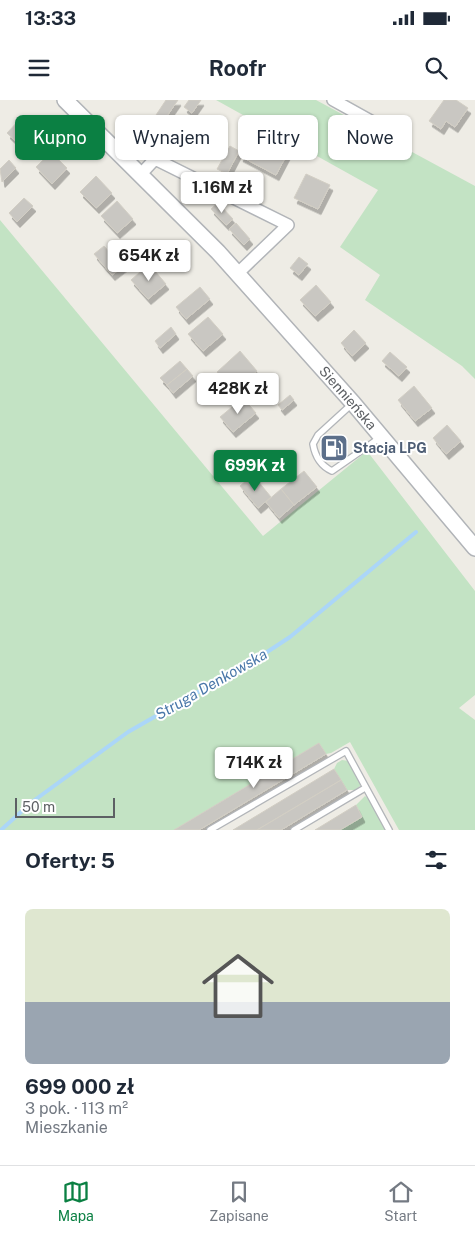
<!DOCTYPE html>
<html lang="pl">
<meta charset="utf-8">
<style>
body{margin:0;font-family:"Public Sans",sans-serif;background:#f2f2f3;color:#1f2937;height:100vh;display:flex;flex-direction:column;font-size:19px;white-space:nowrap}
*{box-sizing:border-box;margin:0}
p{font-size:16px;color:#747a83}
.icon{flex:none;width:28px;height:28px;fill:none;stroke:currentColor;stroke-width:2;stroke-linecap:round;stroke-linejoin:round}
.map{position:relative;height:730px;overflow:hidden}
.drawer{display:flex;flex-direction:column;background:#fff;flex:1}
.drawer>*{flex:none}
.banner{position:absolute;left:15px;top:15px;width:445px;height:45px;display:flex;gap:10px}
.scale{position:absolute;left:15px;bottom:12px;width:100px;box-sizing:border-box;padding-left:5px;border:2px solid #5d6064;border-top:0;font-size:14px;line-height:18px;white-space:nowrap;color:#5d6064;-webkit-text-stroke:4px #fff;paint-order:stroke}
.price{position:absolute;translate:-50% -42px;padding:0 11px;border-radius:5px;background:#fff;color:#222;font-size:16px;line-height:32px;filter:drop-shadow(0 1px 2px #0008)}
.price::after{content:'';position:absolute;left:50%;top:30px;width:15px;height:11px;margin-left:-8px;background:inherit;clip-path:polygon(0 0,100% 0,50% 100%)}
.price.on{background:#0b8043;color:#fff}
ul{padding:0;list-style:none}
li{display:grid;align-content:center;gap:10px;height:265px;padding:0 25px}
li+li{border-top:1px solid #e0e1e3}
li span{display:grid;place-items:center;height:155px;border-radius:8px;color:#555}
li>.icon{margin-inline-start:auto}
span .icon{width:90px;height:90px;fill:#fffc;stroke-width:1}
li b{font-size:21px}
h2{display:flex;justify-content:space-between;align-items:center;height:60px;padding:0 25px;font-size:21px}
.tag{padding:0 18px;border-radius:8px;background:#fff;box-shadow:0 1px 4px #0004;font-size:18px;line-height:45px}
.tag.on{background:#0b8043;color:#fff}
.status{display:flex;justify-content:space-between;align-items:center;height:35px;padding:0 25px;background:#fff;direction:ltr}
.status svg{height:14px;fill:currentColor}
header{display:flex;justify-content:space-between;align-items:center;height:65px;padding:0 25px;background:#fff;font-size:22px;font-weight:700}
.menu{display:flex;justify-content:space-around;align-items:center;height:70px;border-top:1px solid #e0e1e3;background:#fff;font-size:14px;color:#747a83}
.menu a{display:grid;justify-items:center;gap:2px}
.menu .on{color:#0b8043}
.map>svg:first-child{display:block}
.green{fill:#c3e3c4}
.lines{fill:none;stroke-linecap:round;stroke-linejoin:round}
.stream{stroke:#abd6f8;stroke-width:4}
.building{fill:#c9c7c2;stroke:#d2cec4;filter:url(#shadow)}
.lane-casing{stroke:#b2b5b9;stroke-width:8}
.street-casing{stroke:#b2b5b9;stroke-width:14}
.secondary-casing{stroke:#b1b4b8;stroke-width:18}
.lane{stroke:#fff;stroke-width:5.5}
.street{stroke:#fff;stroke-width:11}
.secondary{stroke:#fff;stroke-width:15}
.labels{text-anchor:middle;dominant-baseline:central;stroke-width:4;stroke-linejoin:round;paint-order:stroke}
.street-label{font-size:14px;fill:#5d6064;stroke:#fff}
.service-label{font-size:14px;font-weight:bold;fill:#4e5e75;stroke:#fff;text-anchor:start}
.water-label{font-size:15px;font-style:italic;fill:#4977a9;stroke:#fff}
</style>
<div class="status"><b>13:33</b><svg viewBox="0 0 49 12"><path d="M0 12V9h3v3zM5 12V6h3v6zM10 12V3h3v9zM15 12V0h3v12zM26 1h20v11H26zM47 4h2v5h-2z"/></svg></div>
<header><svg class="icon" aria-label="menu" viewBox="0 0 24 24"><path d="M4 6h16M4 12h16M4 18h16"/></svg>Roofr<svg class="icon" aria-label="search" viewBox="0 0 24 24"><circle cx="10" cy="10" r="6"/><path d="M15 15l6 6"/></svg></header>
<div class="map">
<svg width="475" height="730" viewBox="0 0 475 730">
<defs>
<filter id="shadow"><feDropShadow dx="3" dy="5.5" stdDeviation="0" flood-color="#0004"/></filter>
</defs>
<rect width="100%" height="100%" fill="#eeece5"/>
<path class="green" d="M216,0h100l159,86v193l-13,-13 -97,-66 15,-25 -40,-28 38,-57z
M0,120l263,316 104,-85 108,140v104l-16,13 16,12v110h-76l-49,-88 -19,11 -5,1 -7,-11 -145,87h-174z
M342,660l7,1 11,19v6l-5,4h-8l-13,-21 3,-6z
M365,696l4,3 17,31h-46l22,-13 -6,-12z"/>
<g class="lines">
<path class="stream" d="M1,730l31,-28 96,-70 133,-76 29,-19 126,-105"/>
</g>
<path class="building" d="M166,0h12l-18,26 -8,-5z
M189,0h12l-9,13 -8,-6z
M444,0h12l12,8 -13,19 -9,-6 -5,8 -12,-8z
M21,18l15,15 -14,14 -15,-14z
M185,30l13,10 -9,13 -14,-11z
M252,35l35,19 -11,21 -36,-19z
M230,46l9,5 -12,23 -10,-5z
M51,52l16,16 -15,16 -16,-17z
M9,60l7,8 -14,14 -2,-13z
M306,74l24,11 -12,24 -24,-11z
M96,76l16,17 -16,15 -16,-16z
M24,98l9,8 -16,16 -8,-9z
M117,101l16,18 -16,14 -16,-17z
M218,103l15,16 -7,6 -15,-16z
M236,123l14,16 -6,6 -15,-16z
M122,143l12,15 -22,17 -18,-21 10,-8 6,7z
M299,157l9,7 -9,11 -9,-7z
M149,164l17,20 -18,15 -17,-19z
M316,185l15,17 -16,14 -15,-16z
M200,187l10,12 -24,20 -10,-12z
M208,217l15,17 -20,17 -15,-17z
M171,227l5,7 -16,14 -5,-7z
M354,230l12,13 -14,13 -11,-13z
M240,251l17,20 -23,20 -17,-19z
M390,252l17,15 -8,9 -17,-15z
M180,261l7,8 -20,16 -7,-7z
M187,269l6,7 -20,17 -6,-8z
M414,286l18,22 -17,13 -17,-21z
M290,295l4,5 -12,10 -4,-5z
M243,298l13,15 -23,19 -13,-15z
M447,325l14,16 -15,13 -13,-16z
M304,371l13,16 -23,18 -13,-16z
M253,375l18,22 -13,11 -18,-22z
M281,389l13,16 -15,13 -13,-16z
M319,643l7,11 -127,76h-25z
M334,669l7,11 -84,50h-24z
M341,680l6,10 -66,40h-24z
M356,705l6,12 -22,13h-25z"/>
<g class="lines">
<defs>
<path id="lane" d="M353,303l-35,32 -5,9c2,12 8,22 19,27l49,-34
M210,730l136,-79 43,79
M294,730l71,-42"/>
<path id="street" d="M333,0l56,31
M141,74l14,-15 133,66 -51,49"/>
<g id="secondary">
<path id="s1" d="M65,0l153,152 135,151 122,145"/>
</g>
</defs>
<use href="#lane" class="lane-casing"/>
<use href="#street" class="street-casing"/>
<use href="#secondary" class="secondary-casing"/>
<use href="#lane" class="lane"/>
<use href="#street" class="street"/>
<use href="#secondary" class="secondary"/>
</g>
<defs>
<symbol id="fuel-square" viewBox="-11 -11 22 22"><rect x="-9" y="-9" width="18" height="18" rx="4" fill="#5c6f8a" stroke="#fff"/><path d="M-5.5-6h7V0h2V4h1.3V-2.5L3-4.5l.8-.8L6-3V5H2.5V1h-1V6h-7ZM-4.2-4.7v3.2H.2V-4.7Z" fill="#fff"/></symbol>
</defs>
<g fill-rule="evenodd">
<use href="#fuel-square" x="318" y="332" width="32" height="32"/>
</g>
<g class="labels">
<g class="street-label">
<text stroke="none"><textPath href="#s1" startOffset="411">Siennieńska</textPath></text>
</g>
<g class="service-label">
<text x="353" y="348">Stacja LPG</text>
</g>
<g class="water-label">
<text transform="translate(211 584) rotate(-30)">Struga Denkowska</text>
</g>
</g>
</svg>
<div class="scale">50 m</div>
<b class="price" style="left:222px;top:114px">1.16M zł</b>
<b class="price" style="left:149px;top:182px">654K zł</b>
<b class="price" style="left:238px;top:315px">428K zł</b>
<b class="price on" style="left:255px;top:392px">699K zł</b>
<b class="price" style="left:254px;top:689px">714K zł</b>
<div class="banner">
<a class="tag on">Kupno</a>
<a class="tag">Wynajem</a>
<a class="tag">Filtry</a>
<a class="tag">Nowe</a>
</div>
</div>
<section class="drawer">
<h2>Oferty: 5<svg class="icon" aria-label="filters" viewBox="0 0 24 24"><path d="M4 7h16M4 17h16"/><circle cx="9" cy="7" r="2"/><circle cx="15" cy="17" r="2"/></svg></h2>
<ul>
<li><span style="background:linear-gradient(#dfe7d0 60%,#9aa5b1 0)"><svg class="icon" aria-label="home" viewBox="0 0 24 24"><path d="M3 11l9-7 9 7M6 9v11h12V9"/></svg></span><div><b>699 000 zł</b><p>3 pok. · 113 m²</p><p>Mieszkanie</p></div></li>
</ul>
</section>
<nav class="menu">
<a class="on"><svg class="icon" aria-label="map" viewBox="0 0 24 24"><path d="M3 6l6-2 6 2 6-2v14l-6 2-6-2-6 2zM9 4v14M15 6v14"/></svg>Mapa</a>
<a><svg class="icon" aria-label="saved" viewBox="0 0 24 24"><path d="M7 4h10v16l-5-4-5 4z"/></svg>Zapisane</a>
<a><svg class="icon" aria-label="home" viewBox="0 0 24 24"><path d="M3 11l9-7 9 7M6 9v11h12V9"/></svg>Start</a>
</nav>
